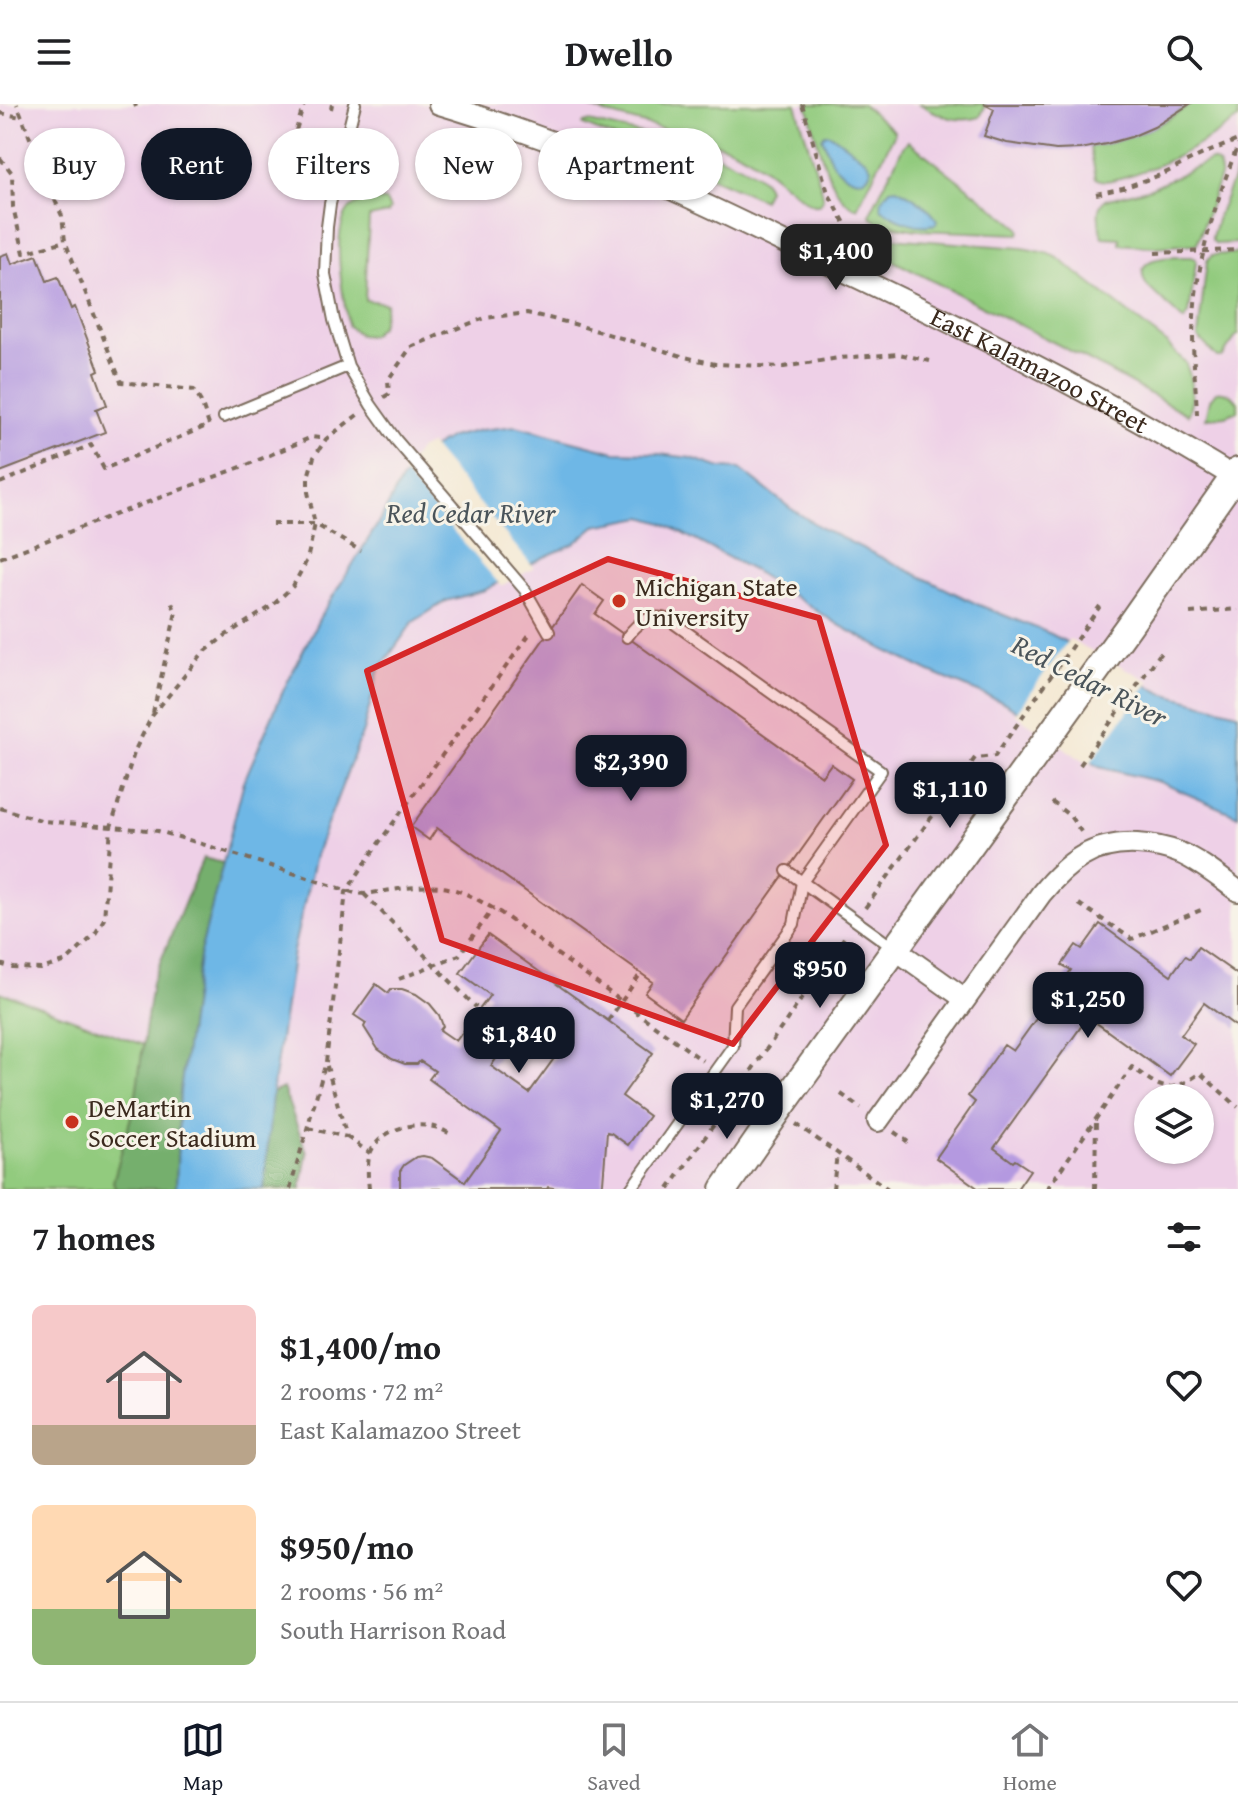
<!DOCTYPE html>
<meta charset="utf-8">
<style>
body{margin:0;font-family:"Gentium Book Plus",serif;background:#f2f2f2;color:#202124;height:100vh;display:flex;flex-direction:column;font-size:30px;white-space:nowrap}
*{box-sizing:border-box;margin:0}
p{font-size:26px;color:#757577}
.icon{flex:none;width:44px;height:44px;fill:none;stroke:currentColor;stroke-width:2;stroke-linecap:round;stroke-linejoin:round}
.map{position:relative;height:1085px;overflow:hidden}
.sheet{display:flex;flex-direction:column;background:#fff;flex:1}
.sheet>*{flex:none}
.banner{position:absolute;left:24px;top:24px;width:800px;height:72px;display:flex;gap:16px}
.tools{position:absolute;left:1134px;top:980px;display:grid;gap:16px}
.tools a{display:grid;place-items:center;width:80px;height:80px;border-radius:50%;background:#fff;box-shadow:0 2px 6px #0004;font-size:40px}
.price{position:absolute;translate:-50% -68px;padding:0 18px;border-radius:16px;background:#111827;color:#fff;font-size:26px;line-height:52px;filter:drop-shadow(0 2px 4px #0008)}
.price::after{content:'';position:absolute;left:50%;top:48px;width:24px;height:18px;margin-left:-12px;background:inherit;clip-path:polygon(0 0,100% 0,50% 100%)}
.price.active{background:#222;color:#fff}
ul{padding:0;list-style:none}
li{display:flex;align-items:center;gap:24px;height:200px;padding:0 32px}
li span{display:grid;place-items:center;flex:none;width:224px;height:160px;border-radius:12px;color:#555}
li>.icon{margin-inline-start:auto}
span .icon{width:96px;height:96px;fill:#fffc;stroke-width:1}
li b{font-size:34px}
h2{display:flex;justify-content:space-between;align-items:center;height:96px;padding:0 32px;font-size:34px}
.pill{padding:0 28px;border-radius:36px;background:#fff;box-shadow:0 2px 6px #0004;font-size:28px;line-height:72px}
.pill.active{background:#111827;color:#fff}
header{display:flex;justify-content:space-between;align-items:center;height:104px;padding:0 32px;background:#fff;font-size:36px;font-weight:700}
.dock{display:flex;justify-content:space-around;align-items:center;height:112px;border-top:2px solid #e0e0e0;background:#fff;font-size:22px;color:#757577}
.dock a{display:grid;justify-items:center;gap:4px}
.dock .active{color:#111827}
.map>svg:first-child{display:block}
.built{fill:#eed0e7;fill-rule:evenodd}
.green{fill:#92cb7e;stroke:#667a4e;stroke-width:2}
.forest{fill:#75af6d;stroke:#586c46;stroke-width:2}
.water{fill:#6eb7e6;stroke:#547082;stroke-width:2}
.pier{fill:#f4e8d2}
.building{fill:#b499e0;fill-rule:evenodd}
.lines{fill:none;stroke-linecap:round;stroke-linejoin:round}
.service-casing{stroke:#7c6c5d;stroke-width:14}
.minor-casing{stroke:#7c6c5d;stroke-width:24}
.tertiary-casing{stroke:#7c6c5d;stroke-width:30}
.path{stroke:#7c6c5d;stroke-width:4;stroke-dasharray:6 6;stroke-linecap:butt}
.service{stroke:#fff;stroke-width:10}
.minor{stroke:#fff;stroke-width:20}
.tertiary{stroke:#fff;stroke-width:26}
.path-bridge{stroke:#7c6c5d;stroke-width:4;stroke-dasharray:6 6;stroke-linecap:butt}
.marked{fill:#d62828;fill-opacity:0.2;stroke:#d62828;stroke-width:6;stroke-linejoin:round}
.poi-dot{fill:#c8321e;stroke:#f7f3e8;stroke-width:3}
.labels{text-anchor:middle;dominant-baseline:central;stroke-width:6;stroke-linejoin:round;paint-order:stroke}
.street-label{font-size:26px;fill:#3b2a1e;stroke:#f7f3e8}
.poi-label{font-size:26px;fill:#3b2a1e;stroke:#f7f3e8;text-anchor:start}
.water-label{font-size:28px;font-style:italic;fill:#4a545a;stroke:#f7f3e8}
</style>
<header><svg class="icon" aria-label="menu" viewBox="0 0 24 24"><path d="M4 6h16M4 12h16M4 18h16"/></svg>Dwello<svg class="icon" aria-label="search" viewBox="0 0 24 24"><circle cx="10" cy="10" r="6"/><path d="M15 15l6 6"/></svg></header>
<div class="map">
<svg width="1238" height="1085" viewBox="0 0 1238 1085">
<rect width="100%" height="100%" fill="#f7f3e8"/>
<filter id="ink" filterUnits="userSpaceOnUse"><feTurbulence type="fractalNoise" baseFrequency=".0125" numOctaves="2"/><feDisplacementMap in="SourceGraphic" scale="16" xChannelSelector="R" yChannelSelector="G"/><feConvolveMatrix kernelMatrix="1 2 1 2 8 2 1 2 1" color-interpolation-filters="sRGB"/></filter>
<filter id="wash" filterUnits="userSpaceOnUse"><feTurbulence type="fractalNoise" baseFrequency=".006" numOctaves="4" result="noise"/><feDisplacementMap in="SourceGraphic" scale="32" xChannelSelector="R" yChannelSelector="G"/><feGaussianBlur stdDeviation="1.8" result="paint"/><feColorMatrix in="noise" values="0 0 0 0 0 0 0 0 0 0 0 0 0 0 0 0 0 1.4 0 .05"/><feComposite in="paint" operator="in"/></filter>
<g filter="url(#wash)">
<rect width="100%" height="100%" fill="#f4e8d2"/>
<path class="built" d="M0,0h1238v1085h-1238zM1148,994h52v52h-52z"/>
<path class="green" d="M579,0h217l26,87c3,11 -2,18 -13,12 -32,-22 -46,-42 -84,-57l-117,-32z
M807,0h55l32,27v4l-37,73c-28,-6 -43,-79 -50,-104z
M920,0h64l2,1 -6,12c-23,7 -40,-1 -60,-13z
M1190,0h48v15c-36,26 -75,48 -118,59 -10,2 -16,5 -24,0l-6,-31c37,-6 70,-20 100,-43z
M589,18c34,8 169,34 179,67l-5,11 -76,-33 -104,-42 1,-2z
M908,37l109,85 3,4 -1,4 -102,-4 -38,-7 -9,-7 1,-5 33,-66z
M1211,56l8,4 2,9 -23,68 -2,3 -41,3 -35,-3v-6l-18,-1c-2,-13 -8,-29 3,-37l46,-12z
M1238,63v76l-22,1 -4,-4v-3l7,-24z
M370,96l16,1 4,8 -2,4 -19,4 -4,83 21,3 -5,23 -11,10 -10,-1 -12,-9c-4,-28 -18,-90 0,-115 5,-7 14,-9 22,-11z
M877,133l145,11 25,5 11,5 106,83 21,21 5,13 2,23 -4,17 -96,-53 -224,-114 6,-10z
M1238,149v81l-15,21 -2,2h-4l-19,-20 9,-76 5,-6z
M1191,153l5,2v3l-7,52 -5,7 -37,-35c-18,-32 25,-29 44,-29z
M1216,288c9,-2 16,3 22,10v9l-13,5 -19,2 4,-18z
M0,888l168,62 -49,135h-119z"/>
<path class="forest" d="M203,754l20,5 -24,94 -19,134 -4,98h-60l-3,-7 22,-80 17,-120z
M283,984l24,65 -6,36h-37l8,-96z"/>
<path class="water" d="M825,30h5l35,25 6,9c-5,24 -31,6 -39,-6 -4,-8 -6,-17 -10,-24z
M896,84c15,7 32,18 41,32l-1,4c-19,5 -40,-4 -55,-16v-8l9,-11z
M516,322l99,26 36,1 40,5 30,10 19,1 50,39 33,21 156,76 72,29 111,59 76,20v103l-78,-34 -61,-15 -92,-63 -77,-32 -47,-23 -44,-24 -85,-54 -91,-48 -20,-6 -48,9 -21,18 -32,14 -57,32 -39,11 -33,21 -34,48 -16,61 -48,125 -22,95 -21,142 -8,96h-88l4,-98 19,-134 45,-176 39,-90 37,-74 62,-100 18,-35 21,-28 30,-17 30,-7z"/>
<path class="pier" d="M430,340l104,124 -33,18 -99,-114 17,-22z
M1069,535l81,42 -61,84 -74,-51z"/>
<g id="blocks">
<path class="building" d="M984,0h206l-36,23 -23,10 -25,7 -26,5 -24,1 -49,-7 -23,-7 10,-27z
M8,149l4,11 25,-9 10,26 11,-4 13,32 4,-2 24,63 -4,2 12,33 -11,4 9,23 -105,40v-216z
M582,481l22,16 -9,13 227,162 9,-12 21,15 -171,240 -36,-26 8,-11 -216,-154 -8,12 -18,-13z
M1100,820l71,51 14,-19 5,3 8,-12 40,28v53l-34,-25 -23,32 13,9 -24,32 -82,-59 -94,131 19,14 2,-2 15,10 -13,19h-38l-43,-31 39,-56 -7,-6 36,-51 9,6 58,-81 -9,-5 14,-20 6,4z
M488,831l165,118 -31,43 27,20 -21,29 -17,-12 -4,-1 -4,51 -4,6h-40l-11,-2 -1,2h-146l-1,-2v-16l4,-6 12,-8 7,-1 9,2 33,24 36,-51 -72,-52 6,-8 -15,-10 -3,3h-12l-13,-5 -14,-10 -14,-22 2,-4 -12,-8 22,-31 12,9 3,-4h11l14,5 14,10 9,11 4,11 -3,4 16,11 34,-46 -30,-22zM525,914l38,28 -34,47 -38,-27z"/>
</g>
</g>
<g filter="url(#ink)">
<use href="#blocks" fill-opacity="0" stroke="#7c6c5d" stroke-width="2"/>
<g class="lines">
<defs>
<path id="service" d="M355,0l-25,100 -3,23 -2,47 9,46 14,46 23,39 25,35 129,150 24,42
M224,313l124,-51
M627,533c11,-15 24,-25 44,-16l210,150 -79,111 -8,42 -59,82 -2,40 -102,143
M787,767l108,78"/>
<g id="minor">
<path id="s1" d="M439,0c71,21 142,48 211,76 62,26 121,57 181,85 137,65 274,133 403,212"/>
<path d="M895,845l70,50"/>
<path d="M878,1017l163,-227c26,-32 52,-52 96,-50 15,1 29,3 43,9 21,9 40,25 58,38"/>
</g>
<path id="tertiary" d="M724,1085l54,-78 350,-484 110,-156"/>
</defs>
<use href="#service" class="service-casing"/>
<use href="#minor" class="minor-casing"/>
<use href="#tertiary" class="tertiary-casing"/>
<path class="path" d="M135,0l1,3
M802,0l26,89 22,39
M331,5l1,-5
M0,9l21,4
M276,52l14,-6 14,-46
M0,54l12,15 1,34 11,46 41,-12 -3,-25 -16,-36 -29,-76
M1096,90l27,-6 40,-14 40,-20 35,-14
M1155,149l83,-3
M384,293l5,-3 -1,-14 23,-33 31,-13 43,-16 42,-5 47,11 111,33 30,7 69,3 54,-9 61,-4 31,7
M1197,311c-1,-32 -6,-66 -3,-98 3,-59 23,-118 44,-172
M0,379l91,-38 13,24 105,-44 -8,-23 -7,-12 -73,-8 -56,-141
M272,420h43l46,27
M0,454l249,-94 63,-27 14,2
M1190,509l48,-4
M153,609l23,-101 -5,-11
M1080,661l82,-114
M1052,698l18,14 12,17
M0,704l44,13 114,10 41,12 156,50 9,1c25,-3 60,-11 84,-6 19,4 37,16 53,25l202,148
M364,790l112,113
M1079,800l53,35 69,-29
M865,804l110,-150 20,-2 105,-150
M0,860l13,4 28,1 26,-8 28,-27 9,-15 7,-92 24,-77 17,-34 50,-62 24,-19 46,-29 21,-20 14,-26 8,-36 -7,-32v-15l6,-20 12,-18 34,-26
M399,875l60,-24 34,-46
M730,975l30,20
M841,990l20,14
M796,1020l92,65
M308,1024l39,9 -21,-74
M894,1028l14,10
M347,1033l23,16
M290,1085l36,-127 20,-170 32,-48 153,-212
M369,1085c-1,-11 -2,-21 0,-32 7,-26 41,-36 65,-30 6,1 12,5 17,7
M669,1085l177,-254
M833,1085l4,-36
M1047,1085l85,-122c30,22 35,29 68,6l38,34
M1095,1085l1,-70"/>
<use href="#service" class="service"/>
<use href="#minor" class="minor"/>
<use href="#tertiary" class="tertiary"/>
<path class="path-bridge" d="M608,917l33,-48"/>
</g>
</g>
<path class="marked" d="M608,455l211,59 67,227 -153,199 -291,-104 -75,-269z"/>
<g class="poi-dot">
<circle cx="619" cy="497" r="8"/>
<circle cx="72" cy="1018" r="8"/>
</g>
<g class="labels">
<g class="street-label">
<text stroke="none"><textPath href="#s1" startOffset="658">East Kalamazoo Street</textPath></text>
</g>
<g class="poi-label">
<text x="635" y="482">Michigan State<tspan x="635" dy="30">University</tspan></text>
<text x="88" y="1003">DeMartin<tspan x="88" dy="30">Soccer Stadium</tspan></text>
</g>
<g class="water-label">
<text x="471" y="408">Red Cedar River</text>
<text transform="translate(1090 576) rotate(27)">Red Cedar River</text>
</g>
</g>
</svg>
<div class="tools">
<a><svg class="icon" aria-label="layers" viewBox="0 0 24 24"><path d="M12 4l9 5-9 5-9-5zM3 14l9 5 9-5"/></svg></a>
</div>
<b class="price active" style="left:836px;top:188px">$1,400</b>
<b class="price" style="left:631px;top:699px">$2,390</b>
<b class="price" style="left:950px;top:726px">$1,110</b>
<b class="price" style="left:820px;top:906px">$950</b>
<b class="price" style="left:1088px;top:936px">$1,250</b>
<b class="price" style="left:519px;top:971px">$1,840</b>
<b class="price" style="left:727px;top:1037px">$1,270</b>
<div class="banner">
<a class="pill">Buy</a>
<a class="pill active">Rent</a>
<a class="pill">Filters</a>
<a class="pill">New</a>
<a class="pill">Apartment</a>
</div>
</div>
<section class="sheet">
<h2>7 homes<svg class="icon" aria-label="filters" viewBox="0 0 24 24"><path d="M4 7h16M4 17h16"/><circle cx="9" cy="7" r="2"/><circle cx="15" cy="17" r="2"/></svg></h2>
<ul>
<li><span style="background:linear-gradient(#f6c9c9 75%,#b9a48a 0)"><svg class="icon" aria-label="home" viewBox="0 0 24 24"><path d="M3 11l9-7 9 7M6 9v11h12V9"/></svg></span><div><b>$1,400/mo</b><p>2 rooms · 72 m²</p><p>East Kalamazoo Street</p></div><svg class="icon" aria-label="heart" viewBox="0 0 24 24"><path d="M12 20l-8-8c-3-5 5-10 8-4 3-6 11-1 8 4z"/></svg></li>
<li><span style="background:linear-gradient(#ffd9b3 65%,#8fb573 0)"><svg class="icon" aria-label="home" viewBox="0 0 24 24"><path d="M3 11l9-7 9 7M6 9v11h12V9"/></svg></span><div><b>$950/mo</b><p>2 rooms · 56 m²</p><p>South Harrison Road</p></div><svg class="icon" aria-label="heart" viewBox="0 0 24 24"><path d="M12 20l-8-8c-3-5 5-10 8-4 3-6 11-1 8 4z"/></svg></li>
</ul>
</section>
<nav class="dock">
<a class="active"><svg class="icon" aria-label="map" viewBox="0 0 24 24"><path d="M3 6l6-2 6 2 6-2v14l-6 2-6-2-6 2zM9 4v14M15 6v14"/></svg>Map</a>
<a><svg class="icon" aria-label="saved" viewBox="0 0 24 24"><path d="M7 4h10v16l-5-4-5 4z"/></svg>Saved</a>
<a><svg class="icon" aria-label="home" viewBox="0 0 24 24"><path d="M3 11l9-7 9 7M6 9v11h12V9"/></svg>Home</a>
</nav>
